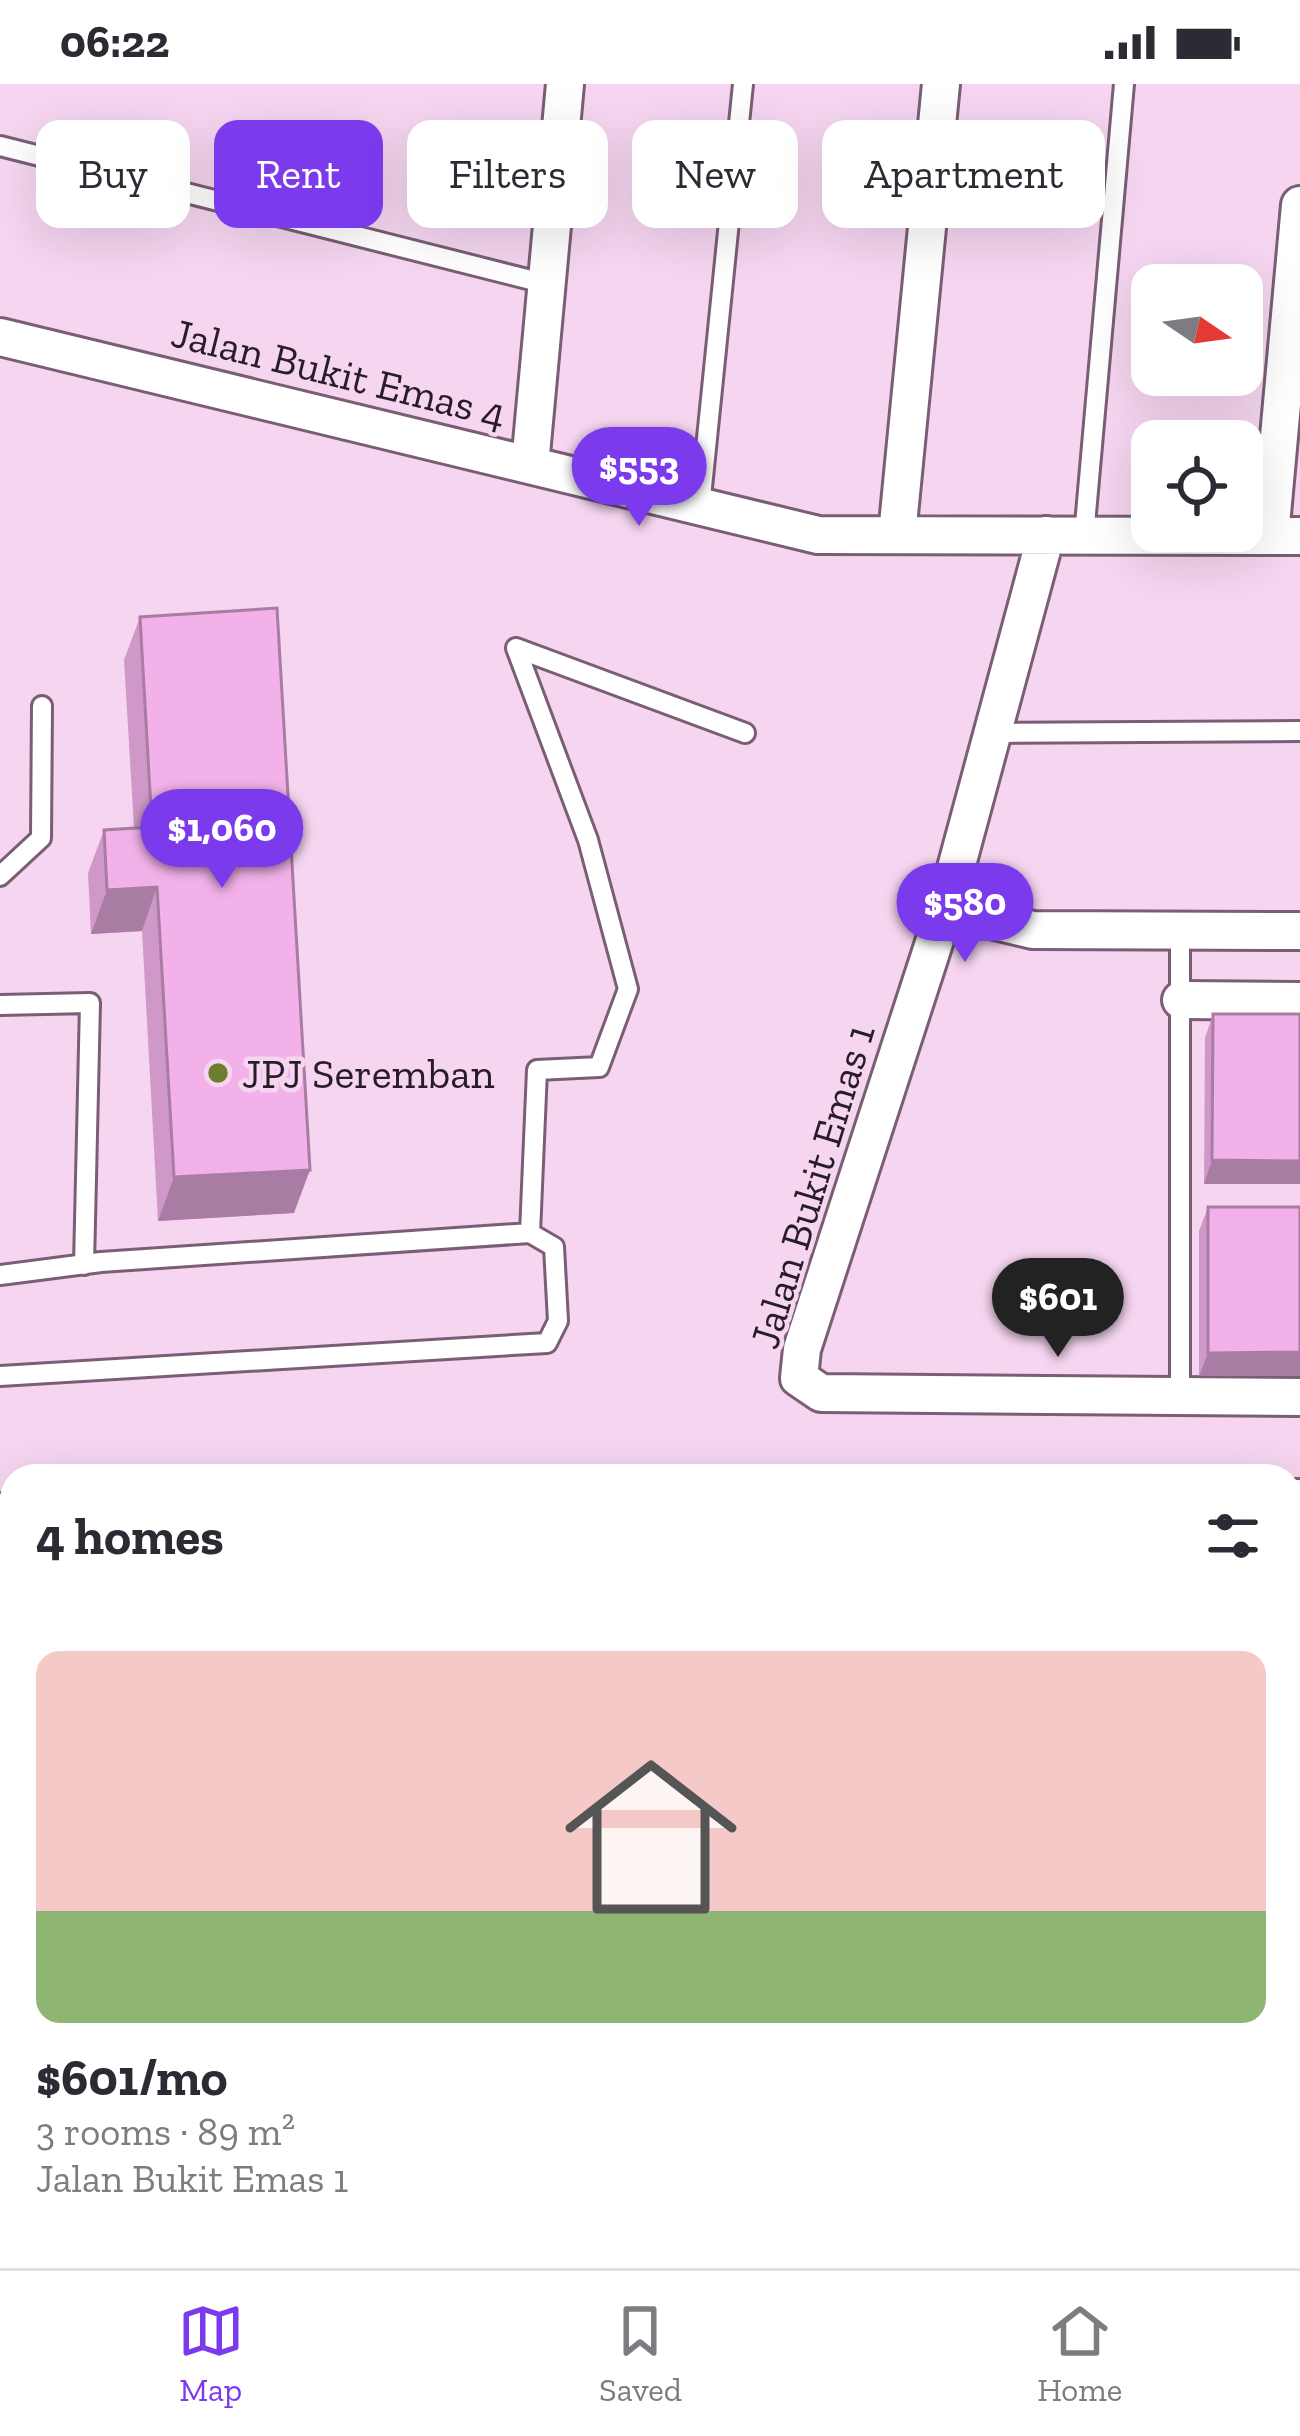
<!DOCTYPE html>
<meta charset="utf-8">
<style>
body{margin:0;font-family:"Zilla Slab",serif;background:#f2f2f3;color:#2b2b33;height:100vh;display:flex;flex-direction:column;font-size:45px;white-space:nowrap}
*{box-sizing:border-box;margin:0}
p{font-size:39px;color:#7c7c81}
.icon{flex:none;width:66px;height:66px;fill:none;stroke:currentColor;stroke-width:2;stroke-linecap:round;stroke-linejoin:round}
.map{position:relative;flex:1;overflow:hidden}
.details{position:absolute;left:0px;top:1380px;width:1302px;height:804px;display:flex;flex-direction:column;background:#fff;border-radius:36px 36px 0 0;box-shadow:0 12px 48px #0002}
.details>*{flex:none}
.guide{position:absolute;left:36px;top:36px;width:1230px;height:108px;display:flex;gap:24px}
.needle{width:78px;rotate:103deg}
.buttons{position:absolute;left:1131px;top:180px;display:grid;gap:24px}
.buttons a{display:grid;place-items:center;width:132px;height:132px;border-radius:24px;background:#fff;box-shadow:0 12px 48px #0002;font-size:60px}
.price{position:absolute;translate:-50% -102px;padding:0 27px;border-radius:42px;background:#7c3aed;color:#fff;font-size:39px;line-height:78px;filter:drop-shadow(0 3px 6px #0008)}
.price::after{content:'';position:absolute;left:50%;top:72px;width:36px;height:27px;margin-left:-18px;background:inherit;clip-path:polygon(0 0,100% 0,50% 100%)}
.price.current{background:#222;color:#fff}
ul{padding:0;list-style:none}
li{display:grid;align-content:center;gap:24px;height:636px;padding:0 36px}
li span{display:grid;place-items:center;height:372px;border-radius:24px;color:#555}
li>.icon{margin-inline-start:auto}
span .icon{width:216px;height:216px;fill:#fffc;stroke-width:1}
li b{font-size:51px}
h2{display:flex;justify-content:space-between;align-items:center;height:144px;padding:0 36px;font-size:51px}
.tag{padding:0 42px;border-radius:24px;background:#fff;box-shadow:0 12px 48px #0002;font-size:42px;line-height:108px}
.tag.current{background:#7c3aed;color:#fff}
.status{display:flex;justify-content:space-between;align-items:center;height:84px;padding:0 60px;background:#fff;direction:ltr}
.status svg{height:33px;fill:currentColor}
.tabs{display:flex;justify-content:space-around;align-items:center;height:168px;border-top:3px solid #e1e1e2;background:#fff;font-size:33px;color:#7c7c81}
.tabs a{display:grid;justify-items:center;gap:6px}
.tabs .current{color:#7c3aed}
.map>svg:first-child{display:block}
.lines{fill:none;stroke-linecap:round;stroke-linejoin:round}
.service-casing{stroke:#795e75;stroke-width:24}
.minor-casing{stroke:#795e75;stroke-width:42}
.trunk-casing{stroke:#795e75;stroke-width:66}
.service{stroke:#fff;stroke-width:18}
.minor{stroke:#fff;stroke-width:36}
.trunk{stroke:#fff;stroke-width:60}
.wall{fill:#d098c8}
.shaded-wall{fill:#a97ca3}
.building{fill:#f2b1e9;stroke:#a97ca3;stroke-width:3}
.poi-dot{fill:#6d7f2f;stroke:#f5d5f0;stroke-width:4.5}
.labels{text-anchor:middle;dominant-baseline:central;stroke-width:9;stroke-linejoin:round;paint-order:stroke}
.street-label{font-size:42px;fill:#281d26;stroke:#f5d5f0}
.poi-label{font-size:42px;fill:#281d26;stroke:#f5d5f0;text-anchor:start}
</style>
<div class="status"><b>06:22</b><svg viewBox="0 0 49 12"><path d="M0 12V9h3v3zM5 12V6h3v6zM10 12V3h3v9zM15 12V0h3v12zM26 1h20v11H26zM47 4h2v5h-2z"/></svg></div>
<div class="map">
<svg width="1300" height="2184" viewBox="0 0 1300 2184">
<rect width="100%" height="100%" fill="#f5d5f0"/>
<g class="lines">
<defs>
<path id="service" d="M0,62l547,138
M700,423l43,-423
M1084,452l40,-452
M516,564l72,192 40,149 -29,78 -62,3 -7,163
M516,564l229,85
M993,649l307,-2
M0,792l41,-38 1,-132
M0,921l90,-2 -6,262
M0,1191l101,-13 429,-29 24,14 4,74 -11,22 -547,33
M1180,1314v-467
M1290,1890h10
M0,1899l12,-7
M227,2184v-12
M345,2184l40,-2
M1072,2184v-12"/>
<path id="minor" d="M0,253l818,198 482,1
M530,381l35,-381
M897,451l44,-451
M1046,451l-101,374 -143,440 -3,29 22,15 479,4
M1270,452l30,-331
M945,825l88,21 267,1
M1181,916l119,1
M1290,1653h10
M0,1715l12,-3
M70,2172l1,12
M385,2172v12
M1191,2172v12
M1267,2172v12"/>
<path id="trunk" d="M1290,1426h10
M0,1444l12,-6
M1290,1494h10
M0,1527l12,-2
M0,1599l12,-6"/>
</defs>
<use href="#service" class="service-casing"/>
<use href="#minor" class="minor-casing"/>
<use href="#trunk" class="trunk-casing"/>
<use href="#service" class="service"/>
<use href="#minor" class="minor"/>
<use href="#trunk" class="trunk"/>
</g>
<path class="wall" d="M140,533l154,596 -136,8 -16,-290 -51,3 -3,-61 16,-43 30,-2 -10,-168z
M1213,930h87l-96,170 1,-146z
M1208,1123h92l-101,169v-145z
M12,1753v34l-4,-24z
M478,2172h447v12h-448z
M931,2172h84v12h-84z"/>
<path class="shaded-wall" d="M157,803l-15,44 -51,3 16,-44z
M1212,1076l88,1v23h-96z
M310,1086l-16,43 -136,8 16,-44z
M1300,1268v24h-101l9,-23z
M12,1834v19l-12,7v-19z
M136,2172h71l-4,10 -70,-1z"/>
<path class="building" d="M277,524l33,562 -136,7 -17,-290 -50,3 -3,-60 48,-3 -12,-210z
M1213,930h87v147l-88,-1z
M1208,1123h92v145l-92,1z
M0,1788l12,22v24l-12,7z
M0,1903h12v269h11v12h-23z
M486,2172h439v12h-439z
M946,2172h69v12h-69z
M258,2177l61,1v6h-61z"/>
<circle class="poi-dot" cx="218" cy="989" r="12"/>
<g class="labels">
<g class="street-label">
<text transform="translate(339 289) rotate(14)">Jalan Bukit Emas 4</text>
<text transform="translate(812 1102) rotate(-73)">Jalan Bukit Emas 1</text>
</g>
<g class="poi-label">
<text x="242" y="989">JPJ Seremban</text>
</g>
</g>
</svg>
<div class="buttons">
<a><svg class="needle" viewBox="-14 -14 28 28"><path d="M0-13l5 13h-10z" fill="#e53935"/><path d="M0 13l5-13h-10z" fill="#7c7c81"/></svg></a>
<a><svg class="icon" aria-label="locate" viewBox="0 0 24 24"><circle cx="12" cy="12" r="6"/><path d="M12 2v4M12 18v4M2 12h4M18 12h4"/></svg></a>
</div>
<b class="price" style="left:639px;top:445px">$553</b>
<b class="price" style="left:222px;top:807px">$1,060</b>
<b class="price" style="left:965px;top:881px">$580</b>
<b class="price current" style="left:1058px;top:1276px">$601</b>
<div class="guide">
<a class="tag">Buy</a>
<a class="tag current">Rent</a>
<a class="tag">Filters</a>
<a class="tag">New</a>
<a class="tag">Apartment</a>
</div>
<section class="details">
<h2>4 homes<svg class="icon" aria-label="filters" viewBox="0 0 24 24"><path d="M4 7h16M4 17h16"/><circle cx="9" cy="7" r="2"/><circle cx="15" cy="17" r="2"/></svg></h2>
<ul>
<li><span style="background:linear-gradient(#f6c9c9 70%,#8fb573 0)"><svg class="icon" aria-label="home" viewBox="0 0 24 24"><path d="M3 11l9-7 9 7M6 9v11h12V9"/></svg></span><div><b>$601/mo</b><p>3 rooms · 89 m²</p><p>Jalan Bukit Emas 1</p></div></li>
</ul>
</section>
</div>
<nav class="tabs">
<a class="current"><svg class="icon" aria-label="map" viewBox="0 0 24 24"><path d="M3 6l6-2 6 2 6-2v14l-6 2-6-2-6 2zM9 4v14M15 6v14"/></svg>Map</a>
<a><svg class="icon" aria-label="saved" viewBox="0 0 24 24"><path d="M7 4h10v16l-5-4-5 4z"/></svg>Saved</a>
<a><svg class="icon" aria-label="home" viewBox="0 0 24 24"><path d="M3 11l9-7 9 7M6 9v11h12V9"/></svg>Home</a>
</nav>
